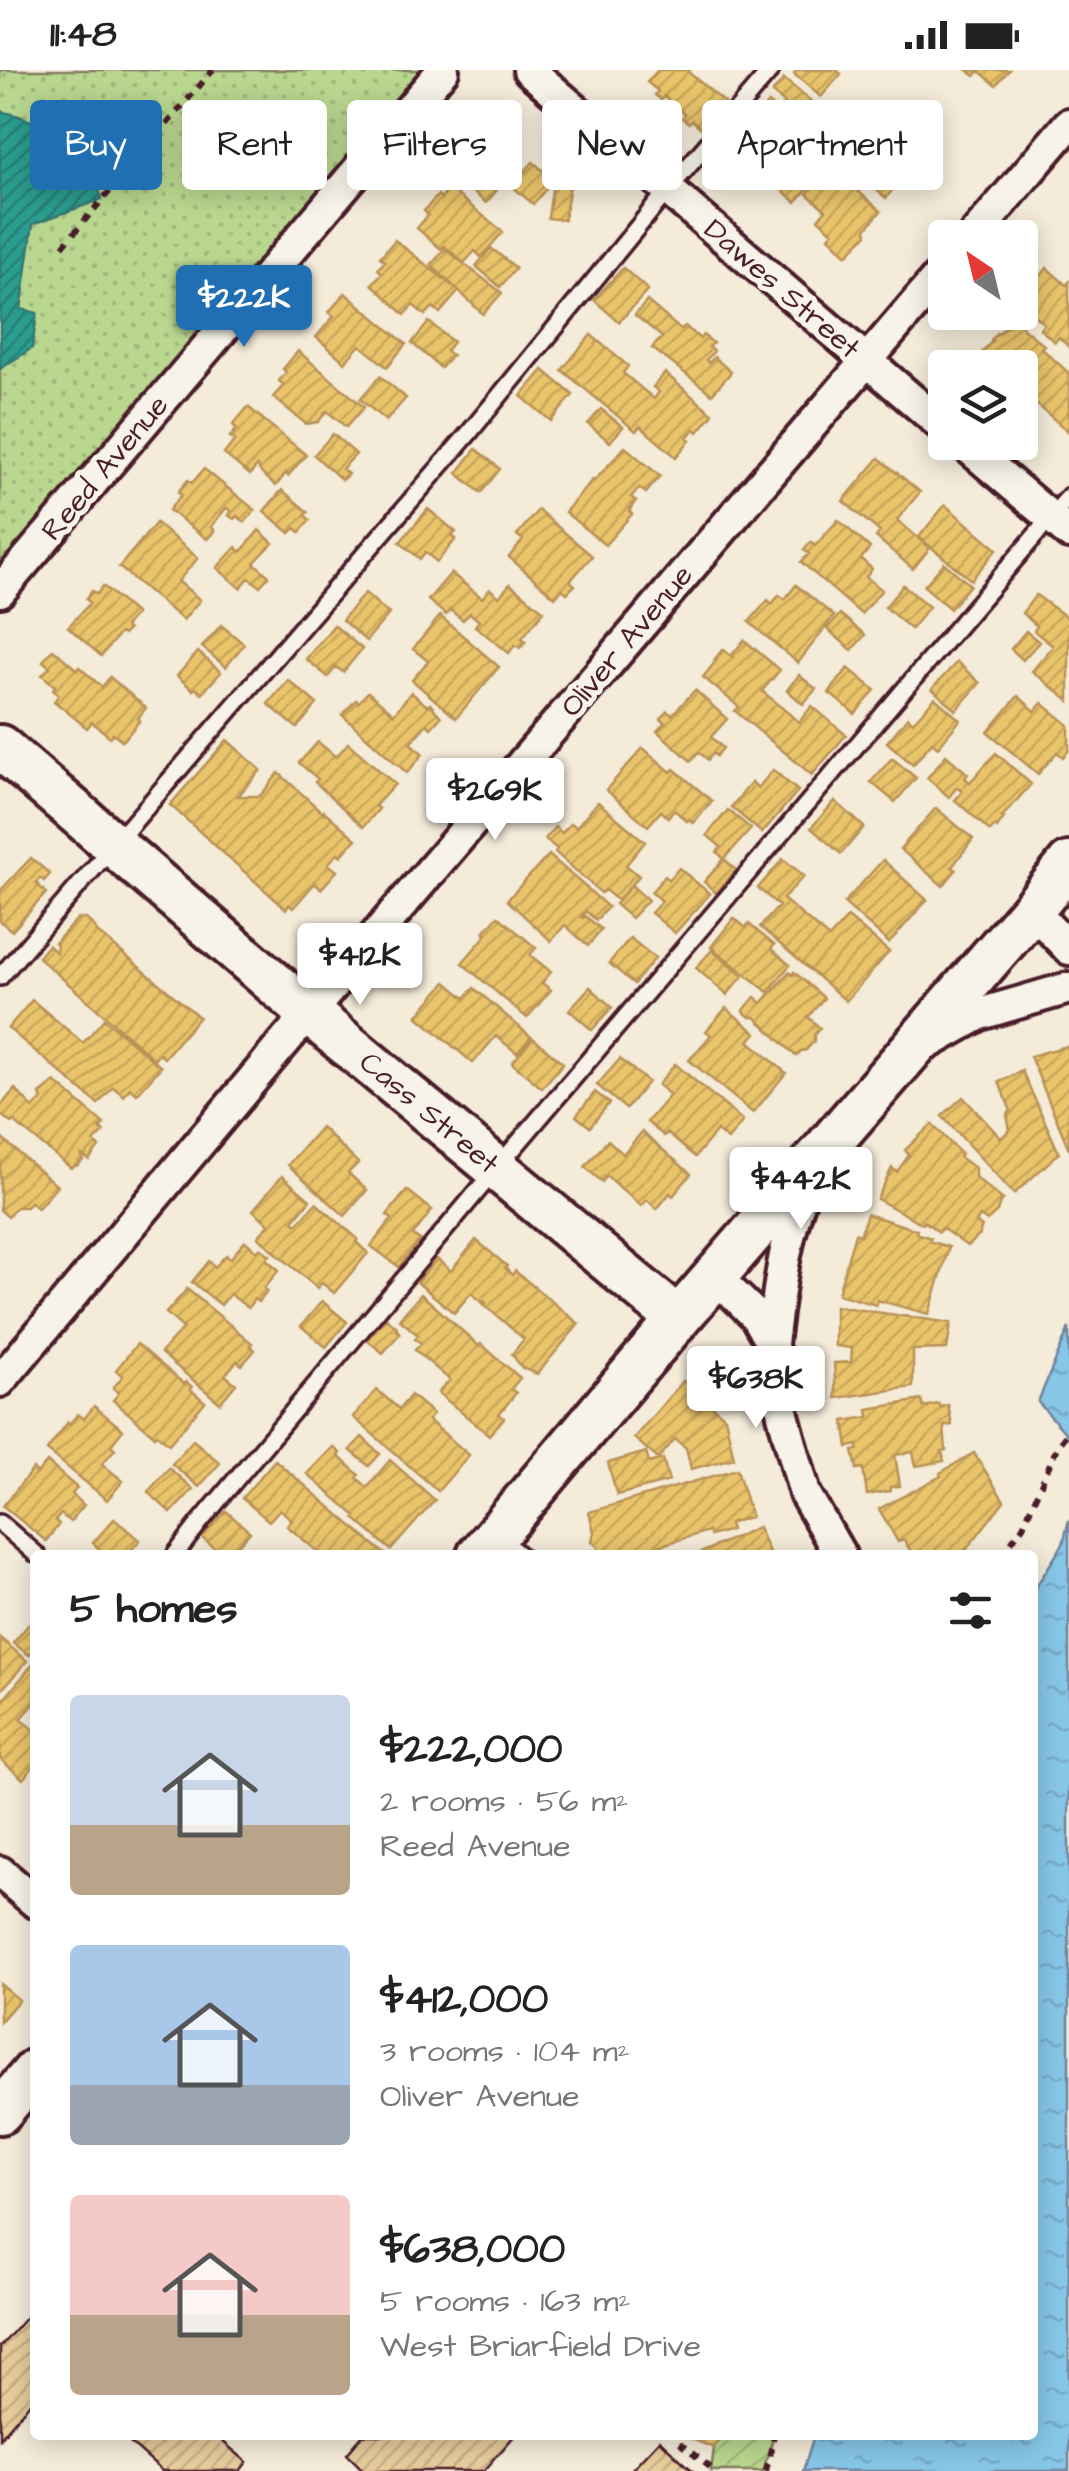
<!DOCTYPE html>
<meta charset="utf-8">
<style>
body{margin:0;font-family:"Architects Daughter",sans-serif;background:#f2f2f2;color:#222;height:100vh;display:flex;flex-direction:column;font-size:38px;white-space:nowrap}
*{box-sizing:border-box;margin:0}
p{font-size:32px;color:#767676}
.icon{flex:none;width:55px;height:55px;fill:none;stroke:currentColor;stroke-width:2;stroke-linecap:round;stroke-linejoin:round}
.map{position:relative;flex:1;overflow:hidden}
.drawer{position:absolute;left:30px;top:1480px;width:1008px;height:890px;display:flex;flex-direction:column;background:#fff;border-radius:10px;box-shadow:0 5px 25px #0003}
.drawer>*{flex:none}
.top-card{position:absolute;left:30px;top:30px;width:1010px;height:90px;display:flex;gap:20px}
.needle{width:65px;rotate:325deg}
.tools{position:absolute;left:928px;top:150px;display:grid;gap:20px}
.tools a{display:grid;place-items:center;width:110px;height:110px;border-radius:10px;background:#fff;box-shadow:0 5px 25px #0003;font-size:50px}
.price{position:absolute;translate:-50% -85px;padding:0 22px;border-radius:10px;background:#fff;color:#222;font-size:32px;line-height:65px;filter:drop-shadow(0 2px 5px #0008)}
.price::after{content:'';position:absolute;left:50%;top:60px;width:30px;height:22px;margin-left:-15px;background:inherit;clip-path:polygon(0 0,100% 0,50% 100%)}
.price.active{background:#1f6fb2;color:#fff}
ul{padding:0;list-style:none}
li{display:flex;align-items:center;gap:30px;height:250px;padding:0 40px}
li span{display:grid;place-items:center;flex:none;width:280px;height:200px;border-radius:10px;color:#555}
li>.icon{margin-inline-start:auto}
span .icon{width:120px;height:120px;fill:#fffc;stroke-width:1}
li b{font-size:42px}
h2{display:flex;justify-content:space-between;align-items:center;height:120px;padding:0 40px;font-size:42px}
.tag{padding:0 35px;border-radius:10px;background:#fff;box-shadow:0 5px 25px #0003;font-size:35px;line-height:90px}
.tag.active{background:#1f6fb2;color:#fff}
.status{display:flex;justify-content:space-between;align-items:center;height:70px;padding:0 50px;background:#fff;direction:ltr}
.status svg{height:28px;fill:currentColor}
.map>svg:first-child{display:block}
.grass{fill:url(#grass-dots);stroke:#827b5d;stroke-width:2.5}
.garden{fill:url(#garden-furrows);stroke:#827b5d;stroke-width:2.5}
.water{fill:url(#water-ripples);stroke:#6e839c;stroke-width:2.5}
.homes{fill:url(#homes-hatch);stroke:#b99257;stroke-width:2.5}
.schools{fill:url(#schools-hatch);stroke:#347771;stroke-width:2.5}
.building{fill:url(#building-hatch);stroke:#4a1f2b;stroke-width:2.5}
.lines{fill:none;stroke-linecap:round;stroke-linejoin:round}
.lane-casing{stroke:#4a1f2b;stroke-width:22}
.street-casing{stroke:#4a1f2b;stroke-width:38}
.secondary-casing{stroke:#4a1f2b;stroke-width:50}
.path{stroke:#4a1f2b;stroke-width:6;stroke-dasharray:8 8;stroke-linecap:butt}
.lane{stroke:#f7f3e8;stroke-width:15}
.street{stroke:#f7f3e8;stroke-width:30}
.secondary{stroke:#f7f3e8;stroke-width:42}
.labels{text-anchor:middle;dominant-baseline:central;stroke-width:10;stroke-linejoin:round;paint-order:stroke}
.street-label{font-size:30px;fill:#4a1f2b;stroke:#f7f3e8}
</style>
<div class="status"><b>11:48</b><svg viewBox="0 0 49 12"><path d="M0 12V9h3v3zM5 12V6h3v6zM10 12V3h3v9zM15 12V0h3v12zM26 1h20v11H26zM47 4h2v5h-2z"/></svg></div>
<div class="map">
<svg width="1069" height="2401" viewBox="0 0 1069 2401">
<defs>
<pattern id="grass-dots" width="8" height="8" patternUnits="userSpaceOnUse" patternTransform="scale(2.5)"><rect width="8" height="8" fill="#b9d78f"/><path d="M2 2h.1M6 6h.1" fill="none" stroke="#a1b87c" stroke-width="1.8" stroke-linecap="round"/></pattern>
<pattern id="garden-furrows" width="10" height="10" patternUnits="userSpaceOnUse" patternTransform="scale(2.5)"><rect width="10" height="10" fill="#b9d78f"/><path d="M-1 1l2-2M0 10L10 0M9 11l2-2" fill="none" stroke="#a1b87c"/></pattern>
<pattern id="water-ripples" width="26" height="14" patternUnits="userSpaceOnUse" patternTransform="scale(2.5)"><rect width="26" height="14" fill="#86c6e7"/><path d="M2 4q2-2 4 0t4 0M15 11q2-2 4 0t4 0" fill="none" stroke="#75aac6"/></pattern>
<pattern id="homes-hatch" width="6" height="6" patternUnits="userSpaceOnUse" patternTransform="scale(2.5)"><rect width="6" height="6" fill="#e9c46a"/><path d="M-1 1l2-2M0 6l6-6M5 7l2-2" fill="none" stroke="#c9a85c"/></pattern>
<pattern id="schools-hatch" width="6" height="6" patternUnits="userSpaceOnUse" patternTransform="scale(2.5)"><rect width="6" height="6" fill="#2a9d8f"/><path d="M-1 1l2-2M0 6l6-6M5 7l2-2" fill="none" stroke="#267f75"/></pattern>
<pattern id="building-hatch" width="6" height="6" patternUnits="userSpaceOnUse" patternTransform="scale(2.5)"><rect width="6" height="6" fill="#e7cc9c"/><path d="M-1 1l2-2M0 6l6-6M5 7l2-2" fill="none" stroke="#c8af87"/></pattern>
</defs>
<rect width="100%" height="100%" fill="#f4ebd9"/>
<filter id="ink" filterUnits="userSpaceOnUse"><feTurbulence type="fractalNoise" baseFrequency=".01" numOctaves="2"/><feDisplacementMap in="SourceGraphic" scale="20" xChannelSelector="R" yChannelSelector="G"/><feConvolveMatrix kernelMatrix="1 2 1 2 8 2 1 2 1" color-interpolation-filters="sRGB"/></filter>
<g filter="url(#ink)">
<path class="grass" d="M0,0h426l-426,499z"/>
<path class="garden" d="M721,2365h53l-11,36h-52l3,-23z"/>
<path class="water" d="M1069,1258v109l-31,-35z
M1069,1450v951h-266l11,-36h218v-842l31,-49z"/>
<path class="homes" d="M658,0h32l-2,2 37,31 -23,26 -10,-9 -3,3 -7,-5 3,-4 -21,-18 -3,4 -6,-5 3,-4 -11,-9z
M797,0h40l4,4 -20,23 -27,-23z
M967,0h42l-13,15 -17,-14 -4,5z
M784,9l115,96 -6,6 4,3 -11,14 -69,-58 5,-5 -13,-11 -4,4 -24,-21 4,-4 -13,-10z
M768,33l47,44 -11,12 12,15 -9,9 3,3 -14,16 -19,-16 2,-2 -6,-5 -6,7 -35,-30 3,-3 -7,-6 13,-15 7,6 12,-15 -5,-5z
M492,70l25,22 -18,19 3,3 -16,19 -37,-31 16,-17 4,3 7,-8 4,4z
M533,92l21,18 -21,24 -21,-18z
M830,97l51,44 -15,18 1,5 -20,21 -18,-18 4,-5 -15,-13 8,-9 -19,-16z
M553,113l17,2 -6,35 -16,-2z
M450,119l53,43 -22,25 -6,-6 -11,12 -20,-17 -3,3 -24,-21 11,-13 -4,-4 14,-16 3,3z
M395,170l64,51 -19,22 -7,-6 -8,8 -12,-10 -8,10 -33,-31 10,-11 -4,-4 7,-8 -5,-4z
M491,178l25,20 -16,19 -24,-21z
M445,179l57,44 -19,21 -52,-49z
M623,198l25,22 -29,32 -25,-22z
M1047,198l19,17 3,-3v65l-10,-10 -4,5 -15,-13 4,-5 -24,-21z
M345,223l61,51 -19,23 -27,-22 -15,17 -29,-25 18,-21 -5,-4z
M647,231l34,29 4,-4 15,13 3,-4 10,8 -4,4 5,4 -8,9 3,3 5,-6 17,15 -19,22 -60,-46 10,-11 -27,-22z
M429,252l24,20 -7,9 6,4 -11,13 -29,-25z
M1021,253l3,6 20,16 -3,3 28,25v59l-49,-42v-22h-51l23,-27 -1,-1 5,-7 2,1 6,-6 8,-4z
M591,265l37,31 -5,7 31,26 5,-7 -6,-5 12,-14 48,41 -15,18 -3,-3 -8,8 3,3 -14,17 -36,-31 -4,5 -74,-61z
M298,281l66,56 -18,20 -19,-16 -9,11 -12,2 -33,-27 11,-12 -5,-4 7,-9 -3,-3z
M543,300l30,25 -22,26 -30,-25z
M380,306l26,22 -20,23 -26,-22z
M248,337l58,48 -18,21 -2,-3 -10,13 -14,-12 -5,-8 -7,9 -26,-21 11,-14 -5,-3 7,-8 -4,-4z
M601,339l22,18 -13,15 -22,-18z
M333,364l23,20 -14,15 6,5 -6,6 -28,-25z
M625,377l35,29 -14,17 -7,-5 -8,9 5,4 -7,10 3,3 -27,31 -40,-33 27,-32 2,1z
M476,379l24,20 -19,24 -24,-20z
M879,388l41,34 -23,28 33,28 -17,21 -37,-32 4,-5 -37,-31z
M204,399l51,41 -10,12 -8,-6 -3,3 -6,-4 3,-4 -5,-3 -15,19 4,4 -8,8 -38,-29 12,-15 -3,-3 10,-12 4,3z
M282,420l26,22 -3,3 5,5 -10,12 -5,-4 -5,5 -26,-22z
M945,435l52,44 -26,31 -52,-43z
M428,439l28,23 -4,4 4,3 -19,23 -12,-10 -5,7 -20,-17z
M538,440l54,46 -22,25 5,4 -8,8 -5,-4 -7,8 -46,-40 14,-17 -6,-5z
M838,450l32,28 -9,11 11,10 -6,8 16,13 -21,24 -60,-52 8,-8 -5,-4 7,-8 4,4z
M156,453l42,35 -20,23 22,19 -17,20 -64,-53z
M259,460l14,13 -19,20 15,13 -9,10 -11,-8 -9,10 -23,-20 19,-21 5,5z
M944,493l26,22 -20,24 -26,-23z
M451,503l31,25 8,-9 9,8 11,-13 34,27 -22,27 4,3 -6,7 -5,-3 -6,8 -34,-27 4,-5 -9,-8 -7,7 -13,-10 -4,5 -18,-15z
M796,515l38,31 -36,47 -49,-41 19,-22 4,4 7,-9 6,4z
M903,515l26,22 -18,22 -26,-22z
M103,516l33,28 -11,13 3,3 -5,5 -3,-2 -19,23 -33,-29 22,-24 -4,-4 6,-8 5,3z
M365,523l24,21 -23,27 -24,-21z
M1036,525l33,24v82l-37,-30 21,-25 -19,-15 3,-5 -15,-13z
M840,544l25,21 -13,15 -25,-21z
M440,546l59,51 -43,51 -44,-38 16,-19 -15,-12z
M221,555l23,19 -18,23 -24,-20z
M334,555l28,24 -19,23 -7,-5 -8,10 -22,-18z
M1026,561l13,11 -16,18 -12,-11z
M744,570l36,30 -18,21 37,31 13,-16 34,29 -34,40 -77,-64 4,-4 -36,-30 13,-16 -2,-1 9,-11 8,7z
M53,579l24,21 2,-3 23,20 8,-10 36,31 -8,10 2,2 -17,21 -10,-8 -3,4 -18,-15 -5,6 -33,-27 5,-6 -6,-6 2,-3 -13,-11 8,-8 -7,-6z
M198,582l23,20 -19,21 -7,-5 -2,2 -16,-14z
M957,592l23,21 -24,27 -24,-21z
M848,598l27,22 -20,24 -26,-21z
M799,605l17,14 -13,15 -16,-14z
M288,610l29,24 -20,24 -29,-24z
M695,620l32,29 -16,18 12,11 -7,8 -3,-3 -5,7 -9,-8 -8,9 -34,-30 8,-8 -4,-4 6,-8 5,4z
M368,622l26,22 17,-22 16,14 3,-2 11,13 -10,11 -4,-4 -17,19 13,11 -16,19 -65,-58 14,-15 3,2z
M1018,626l17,15 7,-8 27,22v25l-6,7 -6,-5 -19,22 -50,-42z
M935,628l25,22 -22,27 -6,-5 -19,23 -26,-23 21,-25 5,5z
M227,670l34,30 -23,26h22l19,-23 44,40 1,-2 32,28 -15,17 -3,-3 -10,11 9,7 -16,18 -6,-6 -22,25 -4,-3 -3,4 -116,-104z
M318,672l18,15 12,-14 47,41 -20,22 4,3 -16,18 -48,-45 3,-3 -19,-16z
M643,678l28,24 3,-3 38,32 -19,22 -4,-4 -2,2 -13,-11 -6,7 -7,-6 -13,15 -42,-36z
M996,683l35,31 -29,33 2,1 -7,10 -2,-2 -5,5 -35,-31 7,-8 -5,-5 -8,10 -22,-19 19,-23 22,19 -3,4 5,4z
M892,688l24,20 -21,24 -24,-20z
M773,700l25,21 -36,42 -31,-26 21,-25 6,6z
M835,731l29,26 -23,27 -30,-26z
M598,732l47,40 -19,23 13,11 -21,25 -13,-11 -4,3 -46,-41 2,-3 -12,-10 10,-12 7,6 9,-10 5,4z
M936,738l37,31 -21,28 4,3 -13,16 -43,-37z
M728,740l23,19 -27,30 -7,-7 4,-5 -14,-12z
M549,785l59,52 -12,13 -10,-9 -5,6 2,1 2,-2 16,13 -13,17 -23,-21 -14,16 -44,-41z
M31,788l19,16 -6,7 -4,-3 -4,5 10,10 -34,38 -12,-10v-30z
M724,789l12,11 -20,23 -12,-11z
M783,789l21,17 -21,23 46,39 19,-21 41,35 -43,49 -86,-74 19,-21 -21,-18z
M883,790l44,40 -38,43 -45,-40z
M679,798l31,26 -35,39 -24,-20 11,-12 -11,-9 14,-16 4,4z
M631,815l17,15 -17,18 -16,-14z
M498,846l38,32 -6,7 21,17 -9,11 9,7 -24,28 -65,-55 25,-29 -3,-2z
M734,848l12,10 3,-4 25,21 -3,4 19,16 -22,27 -57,-45z
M77,849h9l9,8 1,4 103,86 -35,41 -5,-4 -5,5 -116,-102 10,-12 8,7 1,-6 -2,-3z
M630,868l25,20 -21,26 -25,-21z
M712,880l31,26 -16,19 -31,-27z
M789,902l4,3 1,-3 30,26 -16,19 12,11 -6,7v6l-8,9 -5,1 -5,5 -42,-40 -3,2 -8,-7 12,-14 7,6z
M446,912l19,16 9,-10 57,49 -14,16 -21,-17 -23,27 -56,-47z
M590,917l22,20 -20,23 -23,-20z
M32,930l51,43 21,-24 57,48 -24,27 -7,-6 -6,8 -11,-9 -15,17 -90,-76z
M726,938l30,25 -7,8 37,32 -33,40 -64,-53 22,-25 -5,-4z
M533,968l30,25 -21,25 -30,-25z
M1067,976l2,6v97l-39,-93z
M620,989l28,23 -22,27 -29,-24z
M675,994l68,57 -15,19 -11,-9 -22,26 -28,-24 -3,3 -17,-14 23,-27 -12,-10z
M1022,1001l37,82 -45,41 -72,-78 21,-19 38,41 9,-8 -3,-15 4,-4 -12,-29z
M55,1012l49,42 -4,5 4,3 -10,10 5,5 -10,13 -7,-5 1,5 -5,5 -7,3 -58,-47 -2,2 -11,-9v-7l15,-18 18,19 9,-9 -2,-5z
M595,1022l14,11 -19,24 -14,-11z
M932,1054l29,30 -2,3 16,11v9l28,23 -3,2 -3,10 -10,9 -7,-5 -4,6 6,5 -2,4v4l-13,11 -25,-18 -3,4 -15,-11 -1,3 -46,-25 15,-31 5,4 12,-17 -4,-5z
M321,1057l37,36 -10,10 19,17 -22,26 -57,-51z
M642,1062l49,42 -18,22 -3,-3 -13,16 -10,-9 -6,6 -34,-30 -5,6 -17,-15 23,-27 15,14z
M0,1067l57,49 -19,22 -8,-6 -4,5h-10l-8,10 -8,-7z
M282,1106l28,24 -17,21 4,3 19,-21 42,36 -2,3 12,11 -34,40 -12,-10 -5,5 -59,-51 11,-13 -16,-14z
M407,1120l25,20 -19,25 7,5 -21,27 -28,-21 21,-27 -5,-4z
M867,1144l50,16 -1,3 15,5 -2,3 20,6 -20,67 -52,-14 -1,5 -38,-11 17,-61 5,2z
M476,1170l31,26 -2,2 7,7 3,-4 64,53 -42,50 -15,-6 -10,-14 12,-15 -40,-34 2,-2 -2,-2 -1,2 -12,-10 -17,20 -37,-31 20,-23 14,12z
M245,1171l12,10 3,-3 10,7 -4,4 13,11 -15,18 3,3 -9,11 -4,-3 -6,9 -18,-14 -9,11 -29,-23 17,-21 6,6 11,-12 4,4z
M187,1219l65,54 -2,2 5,5 -13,15 -5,-4 -12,14 11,9 -16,19 -59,-50 22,-25 -17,-15z
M421,1224l58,52 2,-2 39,34 -9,11 5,4 -17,21 5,4 -15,17 -51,-42 12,-13 -35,-30 6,-7 -6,-4 3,-4 -19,-16z
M322,1231l25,21 -21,25 -25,-21z
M835,1236l116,17 -4,26 -34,1v37l-77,11 -2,-35 17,-1 1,-14 -17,-2z
M386,1248l11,9 -1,2 4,4 -17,20 -16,-13z
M137,1274l47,40 2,-2 6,5 -2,2 15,13 -36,42 -12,-10 -2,2 -42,-36 6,-7 -6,-5 10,-12 -7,-6z
M683,1311l42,36 9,41 -43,11 -5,-21 -11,-9 -17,20 -24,-21z
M377,1320l22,19 12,-14 22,19 -5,6 41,35 -31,36 -85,-74z
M922,1330l1,7 16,-3 1,3 8,-2 4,20 -8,1 2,24 -4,1 2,10 -28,5 -3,-14 -18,3 5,31 -10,1v4l-23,4 -4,-27 -6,1 -4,-18 5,-1v-5l-10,2 -4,-26 25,-4 -1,-8z
M94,1336l29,24 -12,15 4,4 -13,15 21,17 -16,19 -60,-50 21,-28 1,2 9,-10 6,5z
M362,1367l18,17 -11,12 -19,-16z
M193,1370l27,23 -21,24 -27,-23z
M333,1377l7,6 -2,3 21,19 -2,3 10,9 23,-27 45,40 -44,50 -37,-32 2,-2 -49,-42z
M646,1382l3,11 14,-4 6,22 -52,14 -9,-32z
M974,1383l30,48 -42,54h-49l-9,-15 -6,2 -19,-33 62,-33 -1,-3z
M275,1390l111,95h-64l-35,-29 5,-6 -12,-11 -11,12 -27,-23z
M47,1392l30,26 -5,6 12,11 -14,17 -9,-8 -6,7 4,3 -13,17 -43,-35 30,-37 4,5z
M169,1398l24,21 -22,24 -23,-21z
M737,1399l14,48 -22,6 2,7 -21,6 -2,-5 -79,24h-29l-2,-8 -6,-6 2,-9 -5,-20z
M226,1441l24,21 -21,23h-7l-20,-17z
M114,1449l26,21 -13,15h-21l-13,-12z
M758,1457l11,25 -4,3h-64l-1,-2z
M35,1547v31l-6,7 -16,-12z
M0,1568l27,23 -27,31z
M33,1594l2,2v37l-14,16 14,11v34l-12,15 -23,-20v-55z
M0,1914l19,16 -19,22z
M682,2365h39l-7,13z"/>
<path class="schools" d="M0,41l22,6 30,14 21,18 17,16 12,34 -69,25 -12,85 16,4 -5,35 -32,21z"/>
<path class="building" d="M35,2237v90l-35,41v-91z
M121,2365h94l32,27 -7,9h-78z
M363,2365h152l-31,36h-120l-17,-17z
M659,2370l34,31h-63z"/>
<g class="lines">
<defs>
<path id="lane" d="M0,907l469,-544 199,-243 103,-120
M0,1453l37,32
M499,1468l21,17
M175,1485l26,-34 295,-352 573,-673"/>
<path id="street" d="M529,0l416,358
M972,168l97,-114
M962,372l107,91
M0,521l443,-521
M1032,840l37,39
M927,974l53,-30 89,-26
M715,1206l40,39 17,29 11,71 22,79 35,61
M772,1274c7,-56 13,-111 35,-163
M0,1311l275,-328 670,-784
M0,1802l35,30"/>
<path id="secondary" d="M0,677l309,266 369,306
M479,1485l199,-236 354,-409 37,-46
M0,2042l35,-41"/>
</defs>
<use href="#lane" class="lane-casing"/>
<use href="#street" class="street-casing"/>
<use href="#secondary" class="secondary-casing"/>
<path class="path" d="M63,176l150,-176
M1002,1485l21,-29 35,-81 11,-14
M679,2373l36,28
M766,2401l8,-36"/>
<use href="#lane" class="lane"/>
<use href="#street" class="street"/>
<use href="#secondary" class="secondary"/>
</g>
</g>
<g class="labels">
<g class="street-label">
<text transform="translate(782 219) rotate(41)">Dawes Street</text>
<text transform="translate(105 398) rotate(-50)">Reed Avenue</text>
<text transform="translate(627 571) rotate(-50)">Oliver Avenue</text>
<text transform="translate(429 1043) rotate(40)">Cass Street</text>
</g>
</g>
</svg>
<div class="tools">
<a><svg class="needle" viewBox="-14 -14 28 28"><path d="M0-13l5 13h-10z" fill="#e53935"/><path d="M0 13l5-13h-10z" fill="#767676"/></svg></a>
<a><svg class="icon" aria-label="layers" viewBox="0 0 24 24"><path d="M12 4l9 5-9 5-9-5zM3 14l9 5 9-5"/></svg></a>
</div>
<b class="price active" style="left:244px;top:280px">$222K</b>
<b class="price" style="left:495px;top:773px">$269K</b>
<b class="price" style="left:360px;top:938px">$412K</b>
<b class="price" style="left:801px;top:1162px">$442K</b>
<b class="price" style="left:756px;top:1361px">$638K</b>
<div class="top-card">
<a class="tag active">Buy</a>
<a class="tag">Rent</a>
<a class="tag">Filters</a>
<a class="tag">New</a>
<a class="tag">Apartment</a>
</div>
<section class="drawer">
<h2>5 homes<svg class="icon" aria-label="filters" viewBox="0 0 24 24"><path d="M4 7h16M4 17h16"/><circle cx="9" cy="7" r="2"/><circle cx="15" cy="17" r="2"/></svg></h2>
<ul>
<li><span style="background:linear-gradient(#c9d6e8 65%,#b9a48a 0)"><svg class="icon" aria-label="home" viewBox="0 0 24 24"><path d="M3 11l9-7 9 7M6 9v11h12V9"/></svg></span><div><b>$222,000</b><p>2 rooms · 56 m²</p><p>Reed Avenue</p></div></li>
<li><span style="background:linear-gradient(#a9c7e8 70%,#9aa5b1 0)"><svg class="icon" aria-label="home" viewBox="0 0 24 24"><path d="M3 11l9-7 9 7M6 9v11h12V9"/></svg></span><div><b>$412,000</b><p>3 rooms · 104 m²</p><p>Oliver Avenue</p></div></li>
<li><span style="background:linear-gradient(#f6c9c9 60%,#b9a48a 0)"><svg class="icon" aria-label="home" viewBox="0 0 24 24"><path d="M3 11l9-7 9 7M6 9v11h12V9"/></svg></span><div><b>$638,000</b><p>5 rooms · 163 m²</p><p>West Briarfield Drive</p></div></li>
</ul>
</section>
</div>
